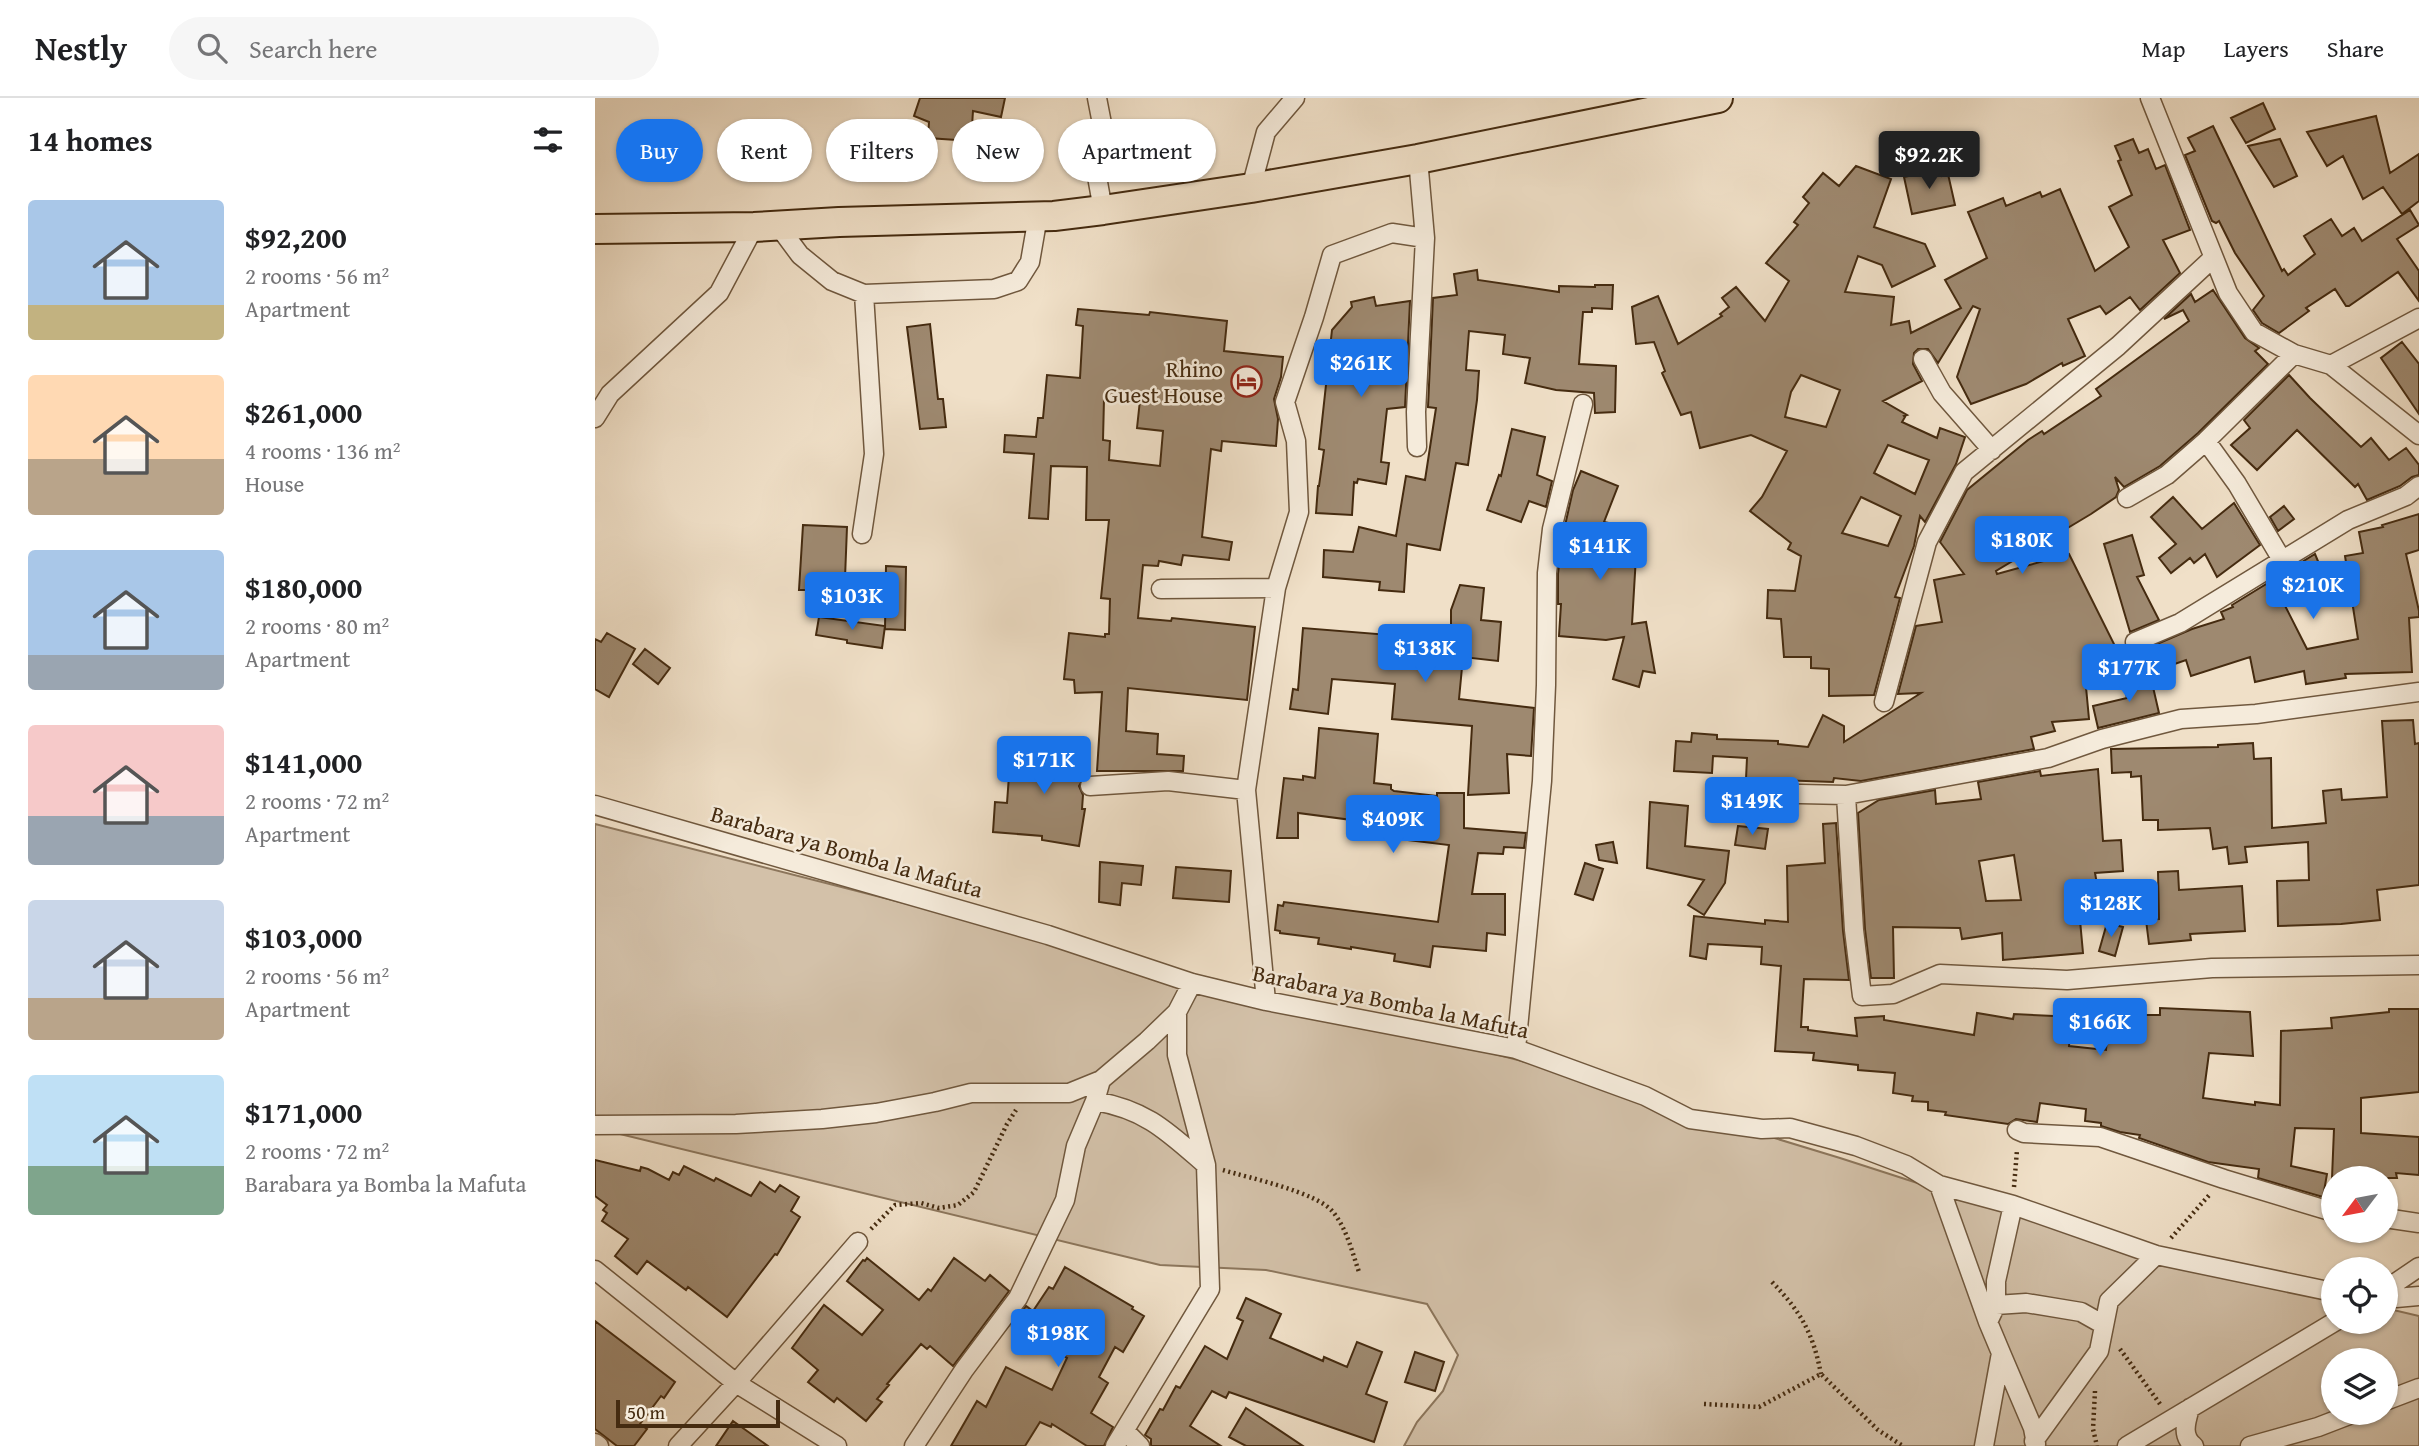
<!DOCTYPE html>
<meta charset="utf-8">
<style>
body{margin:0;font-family:"Gentium Book Plus",serif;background:#f6f6f6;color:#202124;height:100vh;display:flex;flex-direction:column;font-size:26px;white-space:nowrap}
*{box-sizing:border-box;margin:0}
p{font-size:23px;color:#757577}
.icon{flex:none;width:38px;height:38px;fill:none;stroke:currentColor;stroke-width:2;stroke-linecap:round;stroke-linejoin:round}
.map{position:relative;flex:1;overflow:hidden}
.panel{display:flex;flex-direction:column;background:#fff;width:595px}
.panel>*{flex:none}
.guide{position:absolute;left:21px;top:21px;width:665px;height:63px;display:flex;gap:14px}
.needle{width:46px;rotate:238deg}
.tools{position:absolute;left:1726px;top:1068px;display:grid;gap:14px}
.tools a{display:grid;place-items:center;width:77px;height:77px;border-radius:50%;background:#fff;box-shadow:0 2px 5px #0004;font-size:35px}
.scale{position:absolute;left:21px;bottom:18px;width:164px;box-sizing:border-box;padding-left:7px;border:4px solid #452b10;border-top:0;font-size:19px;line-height:24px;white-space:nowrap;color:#452b10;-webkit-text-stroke:5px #f5ebdb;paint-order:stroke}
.price{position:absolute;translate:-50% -60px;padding:0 16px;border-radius:7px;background:#1a73e8;color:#fff;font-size:23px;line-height:46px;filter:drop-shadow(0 2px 4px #0008)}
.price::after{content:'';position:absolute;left:50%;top:42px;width:21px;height:16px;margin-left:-10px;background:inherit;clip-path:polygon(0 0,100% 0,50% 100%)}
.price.selected{background:#222;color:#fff}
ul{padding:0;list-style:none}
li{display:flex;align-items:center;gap:21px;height:175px;padding:0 28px}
li span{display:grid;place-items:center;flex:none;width:196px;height:140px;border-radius:7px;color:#555}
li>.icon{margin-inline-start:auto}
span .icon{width:84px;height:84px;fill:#fffc;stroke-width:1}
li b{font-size:30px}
h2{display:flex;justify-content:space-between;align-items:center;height:84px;padding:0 28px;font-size:30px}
.chip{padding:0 24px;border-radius:32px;background:#fff;box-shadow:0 2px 5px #0004;font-size:24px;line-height:63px}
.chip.selected{background:#1a73e8;color:#fff}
header{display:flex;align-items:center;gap:42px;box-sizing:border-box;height:98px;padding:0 35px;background:#fff;border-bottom:2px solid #e0e0e0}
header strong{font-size:33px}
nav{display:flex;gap:38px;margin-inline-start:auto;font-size:24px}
.search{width:490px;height:63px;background:#f6f6f6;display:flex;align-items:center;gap:18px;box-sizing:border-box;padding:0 24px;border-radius:38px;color:#757577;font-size:26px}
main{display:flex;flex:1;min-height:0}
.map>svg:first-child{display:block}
.green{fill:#d3c1a9;stroke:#8c765c;stroke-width:2;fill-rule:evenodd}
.building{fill:#9e8970;stroke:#452b10;stroke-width:2;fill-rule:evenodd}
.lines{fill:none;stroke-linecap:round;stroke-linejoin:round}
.minor-casing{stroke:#70583e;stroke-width:21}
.trunk-casing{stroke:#452b10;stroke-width:32}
.path{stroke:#452b10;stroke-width:4.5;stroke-dasharray:2 3.5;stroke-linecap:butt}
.minor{stroke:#f5ebdb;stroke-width:18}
.trunk{stroke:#f0e0c8;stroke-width:28}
.labels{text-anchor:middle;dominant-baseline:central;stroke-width:5;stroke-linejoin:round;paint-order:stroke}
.poi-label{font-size:23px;fill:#452b10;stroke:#f5ebdb;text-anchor:end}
.street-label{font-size:23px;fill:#452b10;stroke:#f5ebdb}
</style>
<header>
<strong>Nestly</strong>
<div class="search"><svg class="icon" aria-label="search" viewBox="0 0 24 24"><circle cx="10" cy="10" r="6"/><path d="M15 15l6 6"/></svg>Search here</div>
<nav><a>Map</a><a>Layers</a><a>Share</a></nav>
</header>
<main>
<section class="panel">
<h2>14 homes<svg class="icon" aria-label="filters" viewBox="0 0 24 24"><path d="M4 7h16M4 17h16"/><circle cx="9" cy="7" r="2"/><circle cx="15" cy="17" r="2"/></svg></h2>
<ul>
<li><span style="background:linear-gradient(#a9c7e8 75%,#c2b280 0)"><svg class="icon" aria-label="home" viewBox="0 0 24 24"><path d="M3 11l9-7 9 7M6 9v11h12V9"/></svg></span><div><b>$92,200</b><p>2 rooms · 56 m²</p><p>Apartment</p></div></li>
<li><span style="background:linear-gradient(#ffd9b3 60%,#b9a48a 0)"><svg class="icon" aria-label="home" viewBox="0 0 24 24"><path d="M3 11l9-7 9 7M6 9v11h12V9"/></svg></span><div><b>$261,000</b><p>4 rooms · 136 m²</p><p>House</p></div></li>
<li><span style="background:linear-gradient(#a9c7e8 75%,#9aa5b1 0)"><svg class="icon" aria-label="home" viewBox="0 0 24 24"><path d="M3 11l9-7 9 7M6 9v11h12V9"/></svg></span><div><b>$180,000</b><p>2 rooms · 80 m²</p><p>Apartment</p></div></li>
<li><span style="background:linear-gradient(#f6c9c9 65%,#9aa5b1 0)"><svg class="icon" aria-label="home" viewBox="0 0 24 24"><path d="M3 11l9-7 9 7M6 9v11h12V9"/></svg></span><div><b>$141,000</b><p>2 rooms · 72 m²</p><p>Apartment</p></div></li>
<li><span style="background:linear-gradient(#c9d6e8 70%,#b9a48a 0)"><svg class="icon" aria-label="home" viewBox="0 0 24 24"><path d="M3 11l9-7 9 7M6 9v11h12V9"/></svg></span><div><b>$103,000</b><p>2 rooms · 56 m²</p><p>Apartment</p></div></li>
<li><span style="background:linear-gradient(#bfe0f5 65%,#7fa58c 0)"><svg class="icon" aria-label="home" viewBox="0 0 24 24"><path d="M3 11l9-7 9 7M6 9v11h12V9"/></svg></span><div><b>$171,000</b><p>2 rooms · 72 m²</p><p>Barabara ya Bomba la Mafuta</p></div></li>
</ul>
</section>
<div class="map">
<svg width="1824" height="1348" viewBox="0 0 1824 1348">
<rect width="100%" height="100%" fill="#f0e0c8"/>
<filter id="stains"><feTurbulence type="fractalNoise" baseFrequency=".00286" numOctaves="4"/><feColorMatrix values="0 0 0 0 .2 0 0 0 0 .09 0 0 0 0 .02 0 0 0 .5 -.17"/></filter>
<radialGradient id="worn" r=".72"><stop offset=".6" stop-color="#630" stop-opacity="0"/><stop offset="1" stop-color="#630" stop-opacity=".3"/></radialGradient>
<path class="green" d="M0,726l923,236 322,98 223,72 270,66v25h52v-13l34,8v130h-1015l13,-24 26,-31 15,-36 -31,-51 -161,-34 -106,-5 -565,-137zM1738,1262h52v52h-52z"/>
<path class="building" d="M325,0h85l-4,19 -28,-6 -2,30 -43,-3 1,-16 -15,-6z
M1668,5l12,26 -29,14 -15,-25z
M1781,18l14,57 29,-19v47l-17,13 -19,-27 -20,12 -20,-43 -16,10 -20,-34z
M1618,28l69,145 2,-2 4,6 27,-21 -11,-18 27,-17 11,17 12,-8 8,13 48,-31 9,15 -22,14 22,32v30l-21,-29 -49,34h-3l-11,-17 -29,19 3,3 -30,22 -17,-10 -9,-13 11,-14 -29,-43 -16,-32 -3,2 -4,-2 -27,-66 10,-4 -7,-13z
M1538,41l6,14 9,-4 8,20 9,-4 25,65 -27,10 17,33 -40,37 -10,-13 -24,17 -6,-8 -32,13 17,37 -22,10 -1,-3 -36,21 -55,20 -14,-27 23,-68 -7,-3 -35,57 -10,-14h-10l-4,4 -1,11 9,17 -39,20 24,14 -3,1 1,1 -3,5 35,16 3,-10 25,9 -9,27 -31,58 -5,-6 -6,30 -19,51 5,1 -26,97 -45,1v-27l-18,-1v-11h-27l-3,-38 -14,-1 1,-28 27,1 6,-35 -13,-7 3,-6 -41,-32 12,-14 25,-46 -36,-16 -51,13 -9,-36 -10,3 -19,-42 3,-2 -11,-29 -18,2 -4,-37 26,-11 20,48 44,-28 -2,-2 9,-7 -7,-9 14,-11 29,34 24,-40 -23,-18 32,-38 -4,-3 15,-19 -6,-6 20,-24 16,13 17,-20 35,13 -17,48 51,17 10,22 -43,21 -10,-22 -24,-9 -13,36 49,5 -3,28 18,-4 2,12 50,-25 -16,-28 42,-22 -19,-46 35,-14 3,8 34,-14 2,5 18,-8 35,82 34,-24 -20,-40 23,-12 -14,-34 3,-1 -6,-14zM1206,277l39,15 -14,37 -41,-10 6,-25zM1293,347l41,15 -14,34 -41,-21zM1266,399l40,19 -13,30 -46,-13z
M1685,41l17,37 -23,11 -26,-41z
M1345,71l2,7 6,-2 7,31 -43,9 -8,-37z
M882,172l1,10 81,12v-6l36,1v-2h18l-1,24 -20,-1v4h-9l-4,52 37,2 -1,46 -20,1 -1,-20 -38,-3 -31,-7 5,-25 -27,-4 2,-19 -36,-4 -3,39 13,1 -2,29 -9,65 -12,-2 -16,87 -33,-6 -3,48 -25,-2 1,-8 -57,-5 1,-27 29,2 6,-25 37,9 10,-60 19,4 11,-72 -8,-1 5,-109 24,-3 -3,-21z
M1618,192l32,48 14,10 -4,3 13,13 -70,69 -38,33 -36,21 -9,-10 4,13 -3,7 -25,17 -95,57 1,3 72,-20 46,92 -32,9 6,64 -37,3 3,9 -24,6 3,12 -173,32 -27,-3 -1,4 -87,-3 1,-21 -34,-2 -1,17 -38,-2 2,-30 15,1 1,-9 25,2v4l61,2v3l30,3 15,-32 21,11v16l77,-49 -23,1 18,-68 26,-4 -8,-42 30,-6 -24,-32 27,-52 61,-50 14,-9 2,3 57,-38 -5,-7 93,-68 -6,-11 -19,9 27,-25 4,8z
M779,199l2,9 34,-5 -5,106 -18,2 -6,53 8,1 -3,21 -28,-5 -1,4 -3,-1 -2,33 -36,-2 2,-27h1l5,-36 -5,-1 13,-119 20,-23 -1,-5z
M483,211l71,6 1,-3 77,9 -3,30 59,6 -2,20 -7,22 4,20 -2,27 -54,-5 -1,10 -10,-2 -9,88 30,5 -3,18 -46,-5 -2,10 -22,-4 -1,5 -15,-1 -5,53 33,3 1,-3 83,9 -8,73 -119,-12 -2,43 32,3 -1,20 27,2 -1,15h-86l5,-79 -27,1 -1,-13 -10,-1 5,-46 36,4v-3h4l1,-35 -9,-1 8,-78h-23l1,-53 -36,-1 -3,53 -19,-1 5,-64 -30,-2 1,-17 31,2 2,-19h5l4,-43 33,3 3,-52 -7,-1zM509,301l36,1 -3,28 26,3 -3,35 -51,-6 1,-19 -7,-1z
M335,226l8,75h5l3,28 -26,2 -13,-102z
M1807,244l17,22v50l-38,-56z
M1694,277l21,23 51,49 10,-9 18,22 17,-12 13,17v10l-7,2 -12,9 -33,14 -9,-16 -3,3 -58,-57 -40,40 -26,-25 19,-17 -6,-8z
M917,331l33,8 -8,38 15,6 -6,26 -17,-6 -8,21 -34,-12 12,-35 2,1z
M986,373l37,15 -14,36 5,1 -4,29 31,4 -4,68 14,-2 9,51 -12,-2 -4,16 -26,-8 11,-42 -18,3 -47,-4 2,-32h-3v-30l4,-35 11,-49z
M1578,399l29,32 32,-26 26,42 -43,32 -12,-23 -11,9 -4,-5 -19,15 -12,-15 17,-14 -25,-27z
M1689,408l10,13 -16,12 -8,-14z
M1824,416v36l-13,4 13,57v6l-10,1 3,54 -67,2 1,4 -40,6 -2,-13 -49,11 -5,-25 -59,19 -5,-16 -43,15 -7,-22 56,-24 32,-10 -3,-7 12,-5 -1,-2 83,-51 5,12 -45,20 32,63 51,-10 -13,-83 18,-3 -4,-21 24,-5 -1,-2z
M208,427l44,2 -2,51h-3v6l-11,-1v31h-17v-24h-15z
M1537,437l12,40 -7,2 22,43 -29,12 -26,-88z
M291,468l20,1 -1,63 -20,-1z
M865,487l24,3 -3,32 20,2 -3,39 -35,-4 -4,42 75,9 -3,48 -24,-2 2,39 -41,2 4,-69 -80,-7 3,-35 -63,-5 -4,35 -38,-5 3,-20 5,1 5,-62 148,12v-30z
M224,519l66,9 -3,22 -35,-5v-3l-31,-5z
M12,535l28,16 -26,48 -14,-8v-50l6,3z
M50,551l25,19 -12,16 -25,-20z
M1555,576l9,39 -61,15 -5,-22 34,-8 -4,-17z
M1818,622l2,24 4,-1v142l-42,5 3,30 -39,4 -63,2 -1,-45 32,-1 -1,-38 -63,5 2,15 -18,2 -2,-17 -14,2 -3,-21 -52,2v-10h-15l-2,-44 -10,1v-5l-19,1 -1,-24 107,-2v-2l35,-2 1,16 17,-1 1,70 54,-5 -3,-32 18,-2 1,11 45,-3 -5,-76z
M724,630l59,6 -4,49 17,2v4l3,2 43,5v-3h27v35l62,5 -2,15 -20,-1 -1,7 -25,-1 -6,41h33v41l-18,-2 -1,18 -53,-5 -3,21 -36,-6 1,-7 -44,-7v2l-33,-5 1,-6 -39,-5v-2l-5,-1 3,-25 5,1 1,-4 154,20 11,-77 -90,-11v-13l-61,-8v25h-21l7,-60 19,2v-4l12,2z
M416,650l75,6 -1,22 -6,10 4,9 -1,14h3l-6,37 -37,-6v-4l-49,-4 2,-30 12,1z
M1503,671l5,72 18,-1 2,31 -28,2 2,11 -20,3 6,66 -80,7 -1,-27 -40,6 -2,-11 -67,-1 1,51h-23l-6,-49 -7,-116 21,-13 56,-10 1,14 45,-5 -3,-17 62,-11 1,5zM1419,757l7,45 -35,1 -7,-40z
M1055,704l38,4 -3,40 44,5 -4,32 -21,32 -16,-10 16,-25 -57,-12z
M1241,725l7,108 6,49 -45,-1 -3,48h7v3l49,6 -2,-18 29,-2v4l90,15 3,-22 36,6 1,-5 40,2 18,3 -3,27 37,4 3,-36 34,3v-2h17v-7l90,4 3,44 -44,-3 -6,45 52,7v-3l25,3 1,-74 51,-3 -1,-10 58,-6v-3h30v83l-58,6v35l58,4v38l-23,-2 1,5h-65l2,-49 -39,-1 -4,38 36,8 -4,23 -65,-19 1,-9 -51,-7 -69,-24 1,-3 -20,-3 -19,-6v-3l-16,-2 1,-12 -46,-6 -3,19 -21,-3 -8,5 -63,-9 1,-3 -18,-2v-8l-16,-1 1,-5 -20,-3 2,-20 -37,-3v-5l-45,-5 1,-7 -39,-2 6,-85 -20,-2 1,-17 -54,-3 -2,15 -16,-3 4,-40 71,8v-4l23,2 -1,-56 38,-3 -2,-39z
M1143,728l30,3 -3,20 -30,-4z
M1018,744l4,21 -18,-3 -3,-15z
M505,764l43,4 -2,19 -19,-2 -2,22 -21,-3z
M990,765l18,6 -10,31 -18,-6z
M581,769l55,4 -2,31 -56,-4z
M1583,773l1,19 63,-4 3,45 -55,3 1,6 -42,4 -3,-24 13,-1 -1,-47z
M1512,825l16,4 -8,29 -16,-5z
M0,1062l45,11 1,-4 7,2 21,11 4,-8 6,3 5,-9 30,15 2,-3 35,18 9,-14 15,10 5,-7 19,12 -8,14 9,6 -23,38 -2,-1 -48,63 -39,-30 -2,3 -39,-29 -10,13 -22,-18 13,-17 -26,-18 5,-8 -4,-3 4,-5 -12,-9z
M272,1160l52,42 9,-11 3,2 23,-33 31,23 5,-6 19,16 -56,75 -23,-20 -3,3 -6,-5 -34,40 2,1 -12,14 5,3 -16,19 -29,-23 -3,4 -26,-20 10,-12 -26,-22 32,-43 38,30 21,-25 -36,-29 16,-21 2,1z
M470,1169l68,40 -1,2 12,7 -21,36 -8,-5 -16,30 9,6 -17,30 22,14 -9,19h-17l-35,-22 -1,3 -11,-5 -15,24h-74l26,-45 9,6 20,-40 46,23 15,-32 -55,-32 14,-20 7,5 16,-24 4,2z
M651,1200l35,16 -11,24 53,23 1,-4 23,10 10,-25 25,10 -16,42 21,8 -13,40 -145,-50 -3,6 -14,-7 -22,35 31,20h-70v-7l-6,-4 15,-26 3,1 13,-24 4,2 25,-42 22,13 16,-38 -6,-3z
M0,1223l80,61 -11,16 -3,-2 -21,28 7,5 -13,17h-17l-22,-17z
M820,1254l29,10 -9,29 -30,-9z
M651,1310l57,38h-57l-17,-9z
M138,1323l35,25h-52z"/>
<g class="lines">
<defs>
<path id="minor" d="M502,0l7,36 -8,37 7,39
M1555,0l78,195 26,39 40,22 37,11 88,70
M656,90l15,-56 29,-34
M182,126l23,31 32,26 32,13 130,-5 24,-8 12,-19 8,-46
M1328,261l19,34 50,57
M1736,267l88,-47
M0,320l15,-24 109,-101 35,-66
M1611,343l31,43 45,76
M822,349l-1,-35 9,-174 -7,-79
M1532,400l40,-23 39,-34 88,-87
M267,436l12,-80 -10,-160
M566,491l115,-1
M1540,544l45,-19 168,-103 58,-24 13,-10
M1289,604l43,-160 37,-70 154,-126 95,-88
M495,688l78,-5 78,9
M1157,695l94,2 202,-37 54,-19 79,-20 75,-5 163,-22
M1251,697l8,135 8,66 31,-2 47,-20 127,6 145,-12 207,-3
M0,707l453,130 144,48 74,18 250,48 129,47 45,23 72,10 28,-1 66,18 50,19 33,20 74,20 143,50 177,37
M671,903l-20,-211 30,-202 23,-76 -3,-71 -11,-39 29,-85 18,-62 60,-22 33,5
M921,951l26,-268 4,-96 1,-112 5,-44 31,-125
M500,1003c52,9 73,31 111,64
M0,1027l141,-1 86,-5 54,-6 59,-11 36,-9h98l32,-13 46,-39 30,-29 15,-29
M1422,1032l7,3 76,4 124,42 109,33
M1344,1087l49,137 13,31 -17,93
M1790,1120l34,5
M0,1172l141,113 101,63
M1790,1192l34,-23
M1790,1201l34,-3
M1401,1207l30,-2 55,9 23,13
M1393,1224l8,-17v-24l17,-76
M1406,1255l32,75 3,16
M1790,1303l34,-13
M1595,1310c-4,14 -9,28 4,38
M530,1333l15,15
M1439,1343l65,-90 10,-50 47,-46
M0,1345l4,3
M83,1348l58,-63 122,-141
M319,1348l50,-76 54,-72 47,-98 11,-54 19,-45 6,-21
M520,1348l95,-157 -4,-124 -29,-110v-43
M1532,1348l209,-125
M1655,1348l68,-19 39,-15"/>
<path id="trunk" d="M0,131l159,-2 85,-5 215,-6 49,-6 148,-22 167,-29 300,-61"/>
</defs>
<use href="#minor" class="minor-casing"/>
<use href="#trunk" class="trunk-casing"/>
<path class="path" d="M628,1072c26,8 94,22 110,42 14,17 19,40 26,60
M1419,1089l3,-37
M276,1131l24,-24 26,-2 18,5 19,-3 16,-13 33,-68 9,-14
M1576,1140l40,-45
M1177,1184c29,30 41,51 49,92
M1525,1251l40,55
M1500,1293l-2,38 4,17
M1109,1306l55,3 62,-33 57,56 25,16"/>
<use href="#minor" class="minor"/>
<use href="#trunk" class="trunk"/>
</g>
<defs>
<symbol id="hotel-ring" viewBox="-11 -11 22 22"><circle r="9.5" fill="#f5ebdb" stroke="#8f2418" stroke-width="1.5"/><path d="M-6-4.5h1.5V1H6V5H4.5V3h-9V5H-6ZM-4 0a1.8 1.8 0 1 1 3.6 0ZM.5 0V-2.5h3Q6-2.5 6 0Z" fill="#8f2418"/></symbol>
</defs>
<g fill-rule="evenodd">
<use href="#hotel-ring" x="634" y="266" width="35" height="35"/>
</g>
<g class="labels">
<g class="poi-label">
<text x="628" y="270">Rhino<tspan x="628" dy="26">Guest House</tspan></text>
</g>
<g class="street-label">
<text transform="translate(252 753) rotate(16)">Barabara ya Bomba la Mafuta</text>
<text transform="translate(796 903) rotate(12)">Barabara ya Bomba la Mafuta</text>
</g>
</g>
<rect width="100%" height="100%" filter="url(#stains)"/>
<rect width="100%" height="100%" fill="url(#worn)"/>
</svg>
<div class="tools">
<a><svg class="needle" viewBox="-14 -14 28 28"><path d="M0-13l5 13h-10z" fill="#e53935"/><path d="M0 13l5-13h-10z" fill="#757577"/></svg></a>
<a><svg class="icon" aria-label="locate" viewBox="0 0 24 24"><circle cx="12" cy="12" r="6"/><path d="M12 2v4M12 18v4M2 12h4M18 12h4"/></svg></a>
<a><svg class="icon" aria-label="layers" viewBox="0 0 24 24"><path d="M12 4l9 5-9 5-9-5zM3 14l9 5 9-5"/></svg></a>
</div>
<div class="scale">50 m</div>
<b class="price selected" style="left:1334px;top:93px">$92.2K</b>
<b class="price" style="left:766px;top:301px">$261K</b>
<b class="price" style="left:1427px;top:478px">$180K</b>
<b class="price" style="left:1005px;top:484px">$141K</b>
<b class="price" style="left:1718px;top:523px">$210K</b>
<b class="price" style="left:257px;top:534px">$103K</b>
<b class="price" style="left:830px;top:586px">$138K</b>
<b class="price" style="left:1534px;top:606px">$177K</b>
<b class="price" style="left:449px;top:698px">$171K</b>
<b class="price" style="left:1157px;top:739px">$149K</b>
<b class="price" style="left:798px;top:757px">$409K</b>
<b class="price" style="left:1516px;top:841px">$128K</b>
<b class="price" style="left:1505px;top:960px">$166K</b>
<b class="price" style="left:463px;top:1271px">$198K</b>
<div class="guide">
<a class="chip selected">Buy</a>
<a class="chip">Rent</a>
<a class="chip">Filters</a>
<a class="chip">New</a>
<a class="chip">Apartment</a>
</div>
</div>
</main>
